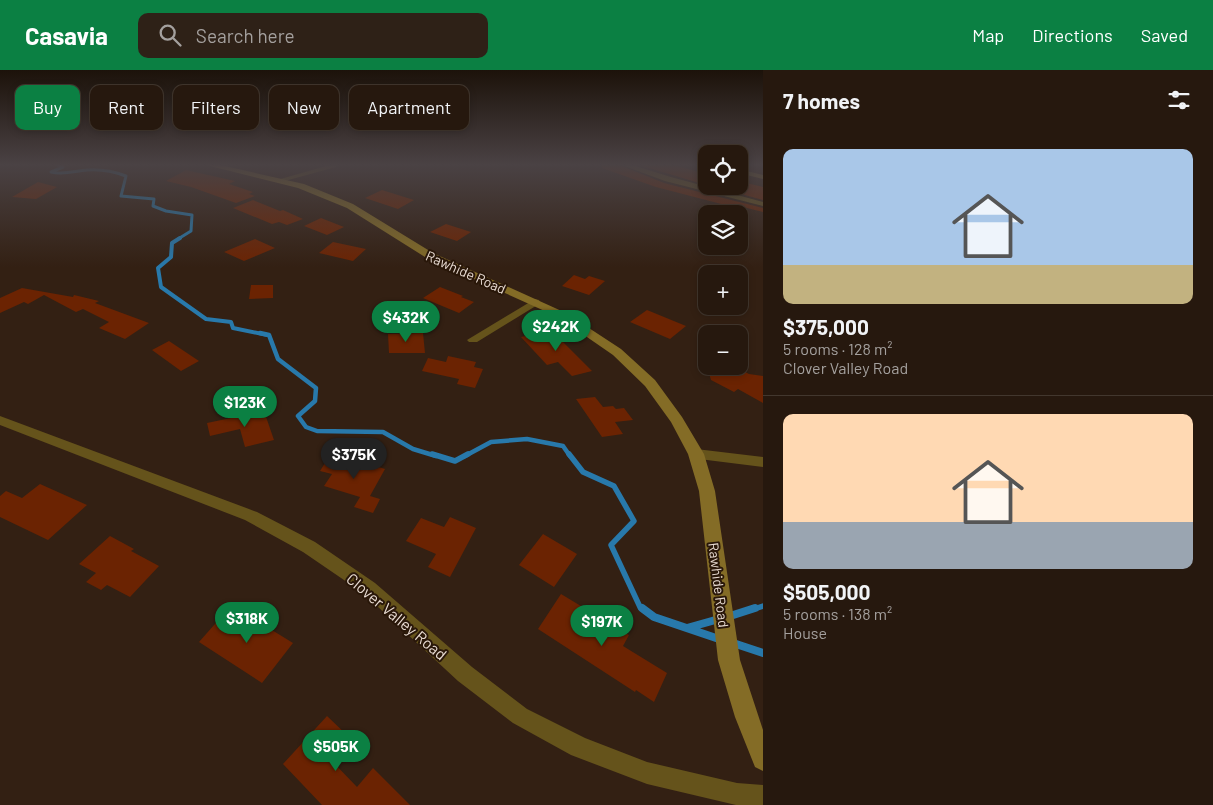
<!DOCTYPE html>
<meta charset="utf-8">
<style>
body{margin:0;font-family:Barlow,sans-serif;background:#2e2117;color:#f1f3f6;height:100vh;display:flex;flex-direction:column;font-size:19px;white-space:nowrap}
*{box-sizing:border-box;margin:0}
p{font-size:16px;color:#a4a09e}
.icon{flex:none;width:28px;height:28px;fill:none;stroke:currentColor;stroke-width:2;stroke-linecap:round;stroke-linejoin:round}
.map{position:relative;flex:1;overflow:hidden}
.details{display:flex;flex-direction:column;background:#26180e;width:450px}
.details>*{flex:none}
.banner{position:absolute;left:15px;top:15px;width:475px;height:45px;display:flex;gap:10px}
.tools{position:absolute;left:698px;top:75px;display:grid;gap:10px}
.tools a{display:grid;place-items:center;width:50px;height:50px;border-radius:10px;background:#26180e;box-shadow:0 2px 8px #0003,0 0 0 1px #42372e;font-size:25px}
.price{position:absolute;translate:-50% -42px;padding:0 11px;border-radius:18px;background:#0b8043;color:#fff;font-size:16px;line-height:32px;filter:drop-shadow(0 1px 2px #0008)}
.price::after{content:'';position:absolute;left:50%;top:30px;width:15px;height:11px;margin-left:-8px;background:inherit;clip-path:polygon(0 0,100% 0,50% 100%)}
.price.current{background:#222;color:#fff}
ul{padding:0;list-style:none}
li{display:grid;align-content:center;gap:10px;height:265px;padding:0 20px}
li+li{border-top:1px solid #42372e}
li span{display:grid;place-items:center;height:155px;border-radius:10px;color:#555}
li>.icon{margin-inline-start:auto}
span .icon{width:90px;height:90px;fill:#fffc;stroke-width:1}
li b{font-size:21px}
h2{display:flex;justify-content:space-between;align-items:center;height:60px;padding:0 20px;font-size:21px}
.chip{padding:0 18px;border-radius:10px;background:#26180e;box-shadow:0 2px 8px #0003,0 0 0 1px #42372e;font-size:18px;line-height:45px}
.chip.current{background:#0b8043;color:#fff}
header{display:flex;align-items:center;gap:30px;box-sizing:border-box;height:70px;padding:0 25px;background:#0b8043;color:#fff}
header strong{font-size:24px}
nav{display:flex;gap:28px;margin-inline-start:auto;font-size:18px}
.search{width:350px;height:45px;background:#2e2117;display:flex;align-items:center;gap:12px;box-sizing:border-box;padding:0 18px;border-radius:10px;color:#a4a09e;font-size:19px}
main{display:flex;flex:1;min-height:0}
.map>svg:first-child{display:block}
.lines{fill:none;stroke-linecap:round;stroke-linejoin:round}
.stream-far4{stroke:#2879ab;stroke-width:3}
.stream-far3{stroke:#2879ab;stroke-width:4}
.stream-far2{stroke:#2879ab;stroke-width:4.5}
.stream-far1{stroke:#2879ab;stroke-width:5.5}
.stream{stroke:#2879ab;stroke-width:8}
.building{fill:#6b2302}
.street{fill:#65531b;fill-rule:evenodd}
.secondary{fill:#846c26;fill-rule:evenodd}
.labels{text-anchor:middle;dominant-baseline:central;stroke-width:4;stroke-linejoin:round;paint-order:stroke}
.street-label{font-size:14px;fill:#e9dcd3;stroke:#291709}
.near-street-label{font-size:16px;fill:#e9dcd3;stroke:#291709}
</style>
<header>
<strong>Casavia</strong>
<div class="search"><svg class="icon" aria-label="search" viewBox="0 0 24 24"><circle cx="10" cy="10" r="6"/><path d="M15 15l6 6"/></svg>Search here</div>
<nav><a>Map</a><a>Directions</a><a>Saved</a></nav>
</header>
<main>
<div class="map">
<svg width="763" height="735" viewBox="0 0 763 735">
<rect width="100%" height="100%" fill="#332013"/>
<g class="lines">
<path class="stream-far4" d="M56,94l7,3 -12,5c13,3 23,-1 36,-2 13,-1 26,1 39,6l-5,20 33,3 -1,7 13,5 26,4 -1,16 -13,8"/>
<path class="stream-far3" d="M180,168l-8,5 -1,14 -13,11 3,19 45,32 25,3 2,6 34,7"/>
<path class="stream-far2" d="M260,263l9,2 9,24 38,29 -1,13 -17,15 8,11 11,4 66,1 30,17 23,7
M465,386l26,-14 36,-3 36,7 7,10"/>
<path class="stream-far1" d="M432,384l23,7 13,-7
M569,384l14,18 31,14 20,35 -23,24 29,62 4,3
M751,540l12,-4"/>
<path class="stream" d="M642,538l12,9 68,23
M727,547l28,-9
M687,558l32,-9
M733,573l30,10"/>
</g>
<path class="building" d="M602,94h15l47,19 99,25v4l-32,-8 -2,2 -73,-19 -54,-19z
M636,94h34l36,10v11z
M186,100l49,11 -6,3 24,8 -4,2 6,2 -19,7 -45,-16 -25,-6z
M739,111l24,6v13l-51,-14h27z
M38,112l19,5 -21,12 -24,-2z
M382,120l32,10 -16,9 -33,-11z
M253,130l27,11 3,-1 20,9 -16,6 -8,-3 -7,2 -39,-16z
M321,148l23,9 -17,8 -23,-9z
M446,154l25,8 -14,9 -27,-9z
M255,169l20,9 -31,13 -20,-9z
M333,172l33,7 -13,12 -34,-8z
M574,205l11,4 4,-3 16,5 -16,14 -27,-9z
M251,215h22v13l-24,1z
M440,217l23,9 -2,1 13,5 -15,11 -36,-15z
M22,218l51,9 1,-2 25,6 -4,2 54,20 -24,16 -26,-11 10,-6 -26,-13 -7,3 -32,-17 -16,9 -4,-2 -24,11v-15z
M647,240l39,16 -16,13 -40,-17z
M551,260l41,41 -20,5 -14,-14 -11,3 -26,-28z
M423,263l2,20h-36l-1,-19z
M169,271l30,20 -18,10 -29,-21z
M448,286l28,6 -2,5 9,2 -8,19 -18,-4 2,-5 -37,-8 6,-13 18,4z
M707,296h27l15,8 14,2v27l-25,-14 -4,3 -23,-12z
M595,327l8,10 10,-1 3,3 8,-1 9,12 -18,2 8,12 -21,3 -26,-38z
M264,341l10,29 -29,7 -5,-18 -30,7 -3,-13z
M330,385l19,6 2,-3 34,11 -15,27 10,3 -7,14 -19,-6 6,-10 -36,-11 8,-12 -12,-3z
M40,414l47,21 -39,35 -48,-23v-21l6,-5 16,7z
M450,447l26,11 -26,49 -22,-10 8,-13 -30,-13 15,-23 23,9z
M543,464l34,20 -23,33 -35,-22z
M110,466l24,13 -3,2 28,15 -29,31 -23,-12 -6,5 -15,-8 10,-9 -17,-9z
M561,524l68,41 -6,11 44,27 -13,29 -18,-12 -1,2 -97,-63z
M230,537l9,6 2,-2 52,32 -31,40 -63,-41z
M327,646l22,21 -19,22 27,28 16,-19 37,37h-88l-39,-41z"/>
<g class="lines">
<path class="street" d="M333,94l3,1v2l-55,15 -4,-2z
M619,94h10l42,13 92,25v4l-98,-25z
M535,229l4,1 1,2 -1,2 -62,38h-8l-2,-2z
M0,346l257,96 58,30 60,41 97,84 55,42 58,29 62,24 90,21 26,2v20h-27l-89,-21 -76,-29 -58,-32 -55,-42 -95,-88 -60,-41 -58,-32 -245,-95z
M696,379l67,8v10l-72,-9 -2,-4 2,-4z"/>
<path class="secondary" d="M202,94h14l88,20 49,20 80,49 133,60 55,36 34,31 27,37 22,37 11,37 25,169 23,70v41l-8,-4 -20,-50 -17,-57 -19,-169 -11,-37 -17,-32 -26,-36 -32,-31 -55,-38 -133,-60 -78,-49 -49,-20z
M739,99l24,6v4l-24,-6z"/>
</g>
<linearGradient id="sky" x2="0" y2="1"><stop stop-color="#1c120a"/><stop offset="0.48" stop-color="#4a4244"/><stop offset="1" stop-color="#4a4244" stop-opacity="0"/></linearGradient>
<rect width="763" height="197" fill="url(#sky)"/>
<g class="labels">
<g class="street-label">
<text transform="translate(466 202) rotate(24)">Rawhide Road</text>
<text transform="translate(719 515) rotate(83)">Rawhide Road</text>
</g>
<g class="near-street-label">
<text transform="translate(397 546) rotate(40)">Clover Valley Road</text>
</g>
</g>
</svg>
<div class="tools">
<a><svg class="icon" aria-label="locate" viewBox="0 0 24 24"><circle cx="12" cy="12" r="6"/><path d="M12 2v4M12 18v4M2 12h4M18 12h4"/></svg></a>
<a><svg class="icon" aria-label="layers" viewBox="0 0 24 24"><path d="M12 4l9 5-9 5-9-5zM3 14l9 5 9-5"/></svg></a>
<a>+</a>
<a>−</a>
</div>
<b class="price" style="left:406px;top:273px">$432K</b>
<b class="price" style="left:556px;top:282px">$242K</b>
<b class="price" style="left:245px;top:358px">$123K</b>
<b class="price current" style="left:354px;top:410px">$375K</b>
<b class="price" style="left:247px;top:574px">$318K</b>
<b class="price" style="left:602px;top:577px">$197K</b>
<b class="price" style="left:336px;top:702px">$505K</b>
<div class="banner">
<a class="chip current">Buy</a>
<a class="chip">Rent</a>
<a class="chip">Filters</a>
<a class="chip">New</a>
<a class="chip">Apartment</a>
</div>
</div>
<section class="details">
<h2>7 homes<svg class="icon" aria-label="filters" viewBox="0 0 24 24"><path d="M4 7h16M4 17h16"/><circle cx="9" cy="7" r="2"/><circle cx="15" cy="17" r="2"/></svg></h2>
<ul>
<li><span style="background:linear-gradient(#a9c7e8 75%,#c2b280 0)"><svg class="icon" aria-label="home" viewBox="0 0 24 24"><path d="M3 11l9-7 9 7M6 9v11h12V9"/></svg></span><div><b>$375,000</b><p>5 rooms · 128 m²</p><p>Clover Valley Road</p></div></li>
<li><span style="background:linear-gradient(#ffd9b3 70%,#9aa5b1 0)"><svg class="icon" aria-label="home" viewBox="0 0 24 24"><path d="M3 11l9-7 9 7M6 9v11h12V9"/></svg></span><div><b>$505,000</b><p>5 rooms · 138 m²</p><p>House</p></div></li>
</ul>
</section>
</main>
